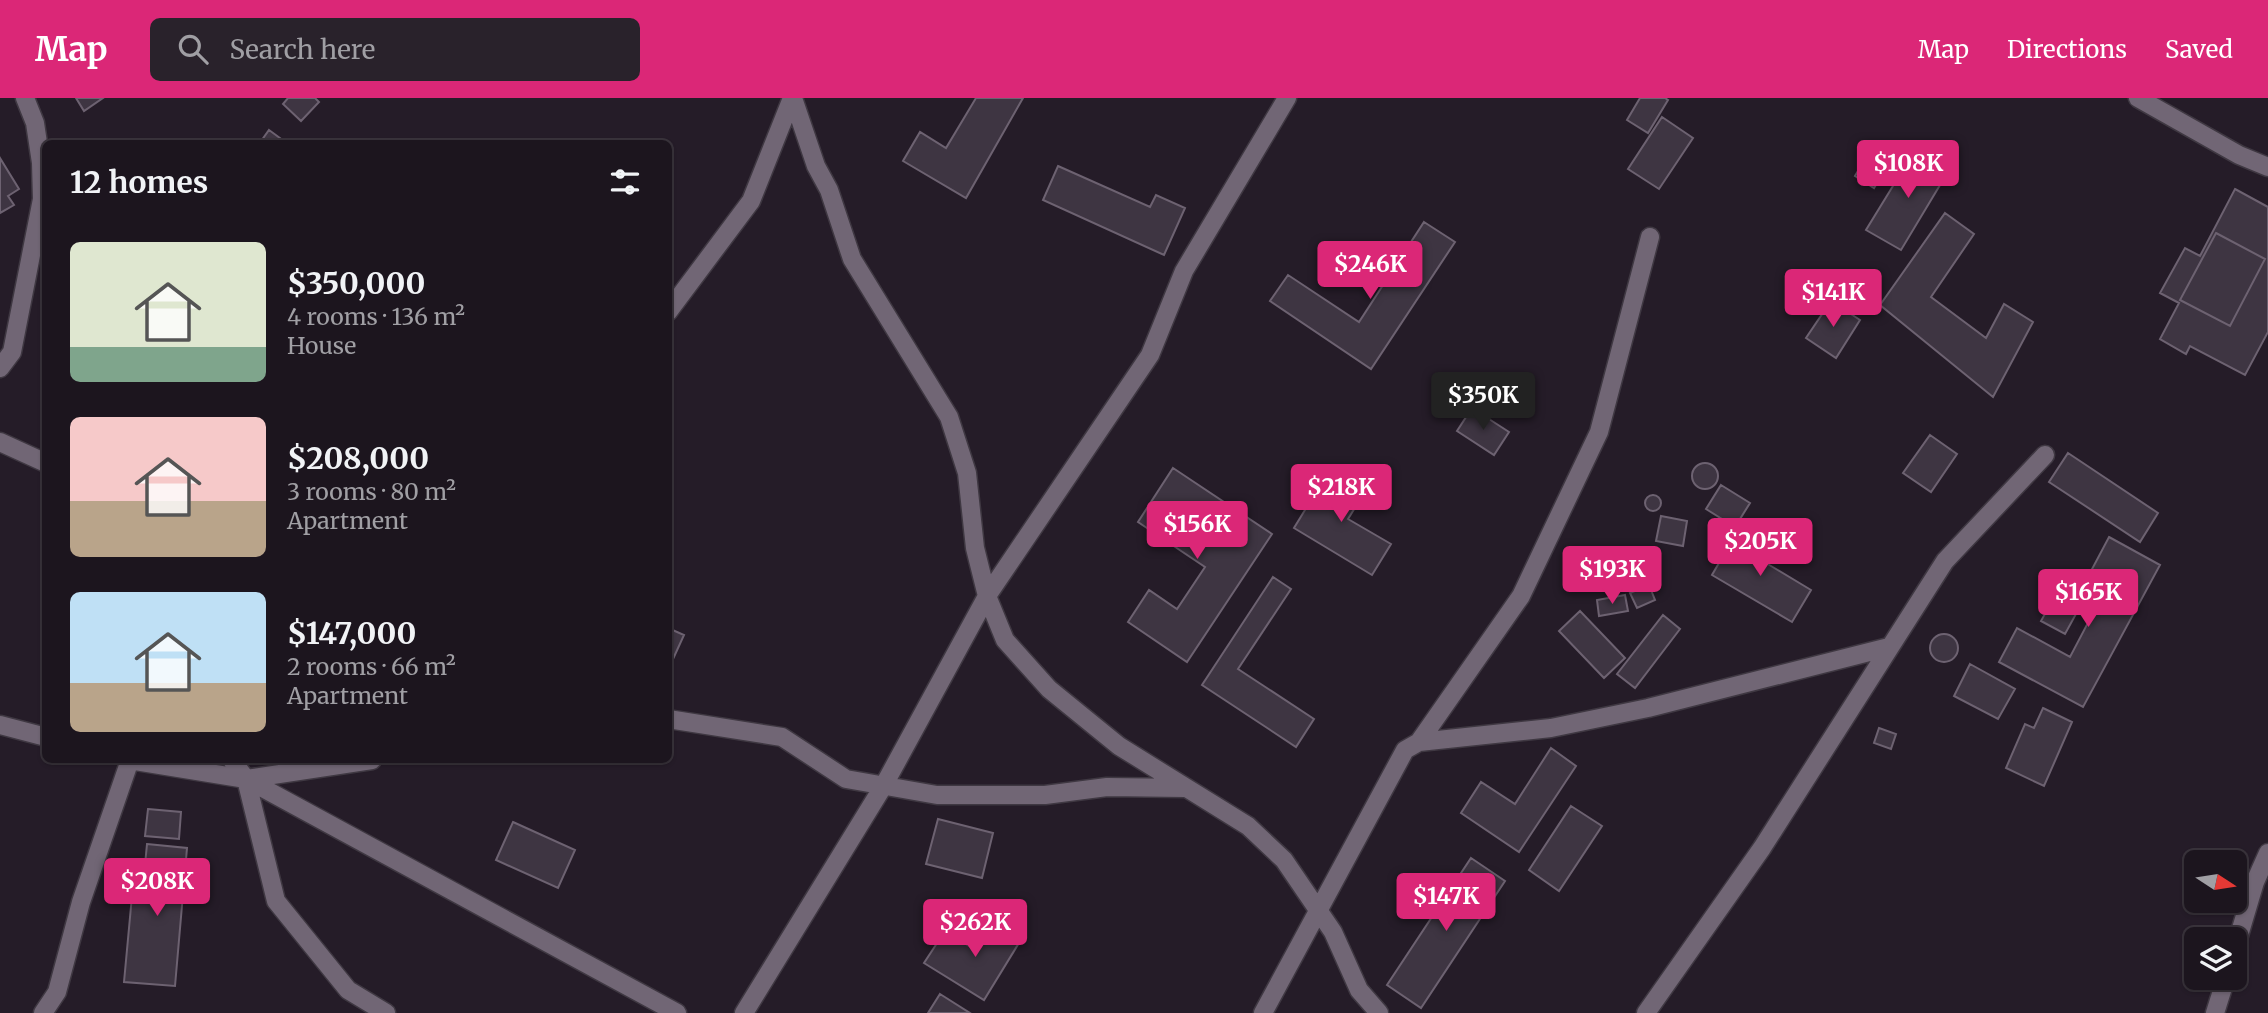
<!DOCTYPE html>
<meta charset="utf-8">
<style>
body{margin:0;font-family:Merriweather,serif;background:#29222b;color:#f1f3f6;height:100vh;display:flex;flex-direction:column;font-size:26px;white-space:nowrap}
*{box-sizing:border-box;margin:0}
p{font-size:23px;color:#a09fa4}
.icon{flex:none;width:38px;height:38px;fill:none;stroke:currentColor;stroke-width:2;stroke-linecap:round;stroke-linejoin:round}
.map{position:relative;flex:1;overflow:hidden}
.side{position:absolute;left:42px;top:42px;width:630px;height:623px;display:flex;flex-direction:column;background:#1c151e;border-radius:10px;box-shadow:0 2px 5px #0004,0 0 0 2px #3a343c}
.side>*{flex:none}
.needle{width:46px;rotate:102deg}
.buttons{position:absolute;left:2184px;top:752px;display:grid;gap:14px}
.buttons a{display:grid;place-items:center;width:63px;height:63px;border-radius:10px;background:#1c151e;box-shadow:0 2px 5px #0004,0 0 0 2px #3a343c;font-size:35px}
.price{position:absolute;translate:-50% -60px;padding:0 16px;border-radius:7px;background:#db2777;color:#fff;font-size:23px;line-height:46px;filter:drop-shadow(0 2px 4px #0008)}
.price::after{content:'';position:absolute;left:50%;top:42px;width:21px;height:16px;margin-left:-10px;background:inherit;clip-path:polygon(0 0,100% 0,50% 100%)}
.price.current{background:#222;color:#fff}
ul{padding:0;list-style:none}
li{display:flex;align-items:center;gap:21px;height:175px;padding:0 28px}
li span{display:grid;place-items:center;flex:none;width:196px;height:140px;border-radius:10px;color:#555}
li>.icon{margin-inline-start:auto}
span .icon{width:84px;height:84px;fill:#fffc;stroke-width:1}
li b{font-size:30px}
h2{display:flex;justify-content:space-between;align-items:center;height:84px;padding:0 28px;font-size:30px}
header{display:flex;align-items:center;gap:42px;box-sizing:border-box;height:98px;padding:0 35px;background:#db2777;color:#fff}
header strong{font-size:33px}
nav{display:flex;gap:38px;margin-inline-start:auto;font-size:24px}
.search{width:490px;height:63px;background:#29222b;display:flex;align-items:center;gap:18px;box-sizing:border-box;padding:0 24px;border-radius:10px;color:#a09fa4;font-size:26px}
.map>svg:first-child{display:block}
.building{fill:#3e3542;stroke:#6d6271;stroke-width:2;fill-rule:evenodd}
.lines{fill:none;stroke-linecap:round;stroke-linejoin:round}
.street-casing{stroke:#3f3842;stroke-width:21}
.street{stroke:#716675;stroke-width:18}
</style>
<header>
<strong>Map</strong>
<div class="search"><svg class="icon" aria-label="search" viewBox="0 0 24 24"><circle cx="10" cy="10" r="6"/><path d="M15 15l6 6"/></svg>Search here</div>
<nav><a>Map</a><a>Directions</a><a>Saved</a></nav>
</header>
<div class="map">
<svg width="2268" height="915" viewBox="0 0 2268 915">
<rect width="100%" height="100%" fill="#251c28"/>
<path class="building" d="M76,0h27l-19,13z
M288,0h27l4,4 -18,19 -18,-17z
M976,0h47l-57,100 -63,-37 17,-29 26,16z
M1640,0h25l3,2 -20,33 -21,-13z
M1662,19l31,21 -34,51 -31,-20z
M269,32l19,14h-29z
M1915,52l34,20 -48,80 -35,-20z
M0,60l19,31 -11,7 6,9 -14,8z
M1866,60l19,12 -11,18 -19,-12z
M1058,68l92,41 6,-12 29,13 -21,47 -121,-55z
M2235,91l33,18v125l-23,43 -55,-29 -4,8 -26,-15 19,-36 -19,-10 25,-45 15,8zM2216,135l49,26 -35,67 -50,-26z
M1945,115l29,21 -43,63 55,41 18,-34 29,18 -40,75 -113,-92z
M1424,124l31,20 -84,127 -101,-68 18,-26 71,47z
M2216,135l49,26 -35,67 -50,-26z
M1831,203l29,19 -24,38 -30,-20z
M1472,310l37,24 -15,23 -37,-24z
M1930,337l27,19 -26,38 -28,-19z
M2068,355l90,60 -18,29 -91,-60z
M1692 378a13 13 0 1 1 26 0a13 13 0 1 1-26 0Z
M1173,370l99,66 -85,128 -59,-40 21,-32 28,19 28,-42 -67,-45z
M1330,371l36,21 -18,29 43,25 -19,31 -78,-47z
M1721,387l29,18 -15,24 -29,-18z
M1645 405a8 8 0 1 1 16 0a8 8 0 1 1-16 0Z
M1661,418l26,5 -4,25 -27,-5z
M1737,434l35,20 -6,11 45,27 -19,32 -80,-47z
M2109,439l51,28 -77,142 -84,-45 18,-34 53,29 40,-76 -19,-10z
M1273,479l18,12 -53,80 76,50 -18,28 -94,-62z
M1649,487l6,15 -18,8 -7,-15z
M1625,497l3,16 -29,5 -2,-16z
M2052,503l24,13 -11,20 -24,-13z
M1580,513l45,47 -21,20 -45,-47z
M1663,517l17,14 -45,59 -18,-14z
M668,530l16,7 -16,35z
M1930 550a14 14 0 1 1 28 0a14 14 0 1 1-28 0Z
M1970,566l45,25 -17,30 -44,-23z
M2043,610l29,14 -28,64 -38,-18 19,-44 9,4z
M1879,630l17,6 -5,15 -17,-6z
M1551,650l25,18 -57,86 -58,-39 20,-31 34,22z
M1571,708l31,20 -43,65 -30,-21z
M148,711l33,3 -2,27 -34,-3z
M938,721l55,14 -11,45 -56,-14z
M513,724l62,28 -17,38 -62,-28z
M147,746l40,4 -12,138 -51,-4 9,-97 10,1z
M1471,760l34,23 -84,127 -34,-23z
M992,822l30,18 -38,62 -60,-37 21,-32 29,18z
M940,896l30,19h-42z"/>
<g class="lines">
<defs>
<path id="street" d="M793,0l23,68 13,24 23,69 97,158 18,56 8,75 12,48 18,44 44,49 70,57 129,80 36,34 49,72 26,58 20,23
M2138,0l101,57 29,12
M668,214l83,-111 41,-103
M0,270l12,-16 30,-153 -1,-36 -6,-40 -10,-25
M0,344l46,21
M668,621l114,18 64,42 91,16h108l62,-8 78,1
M0,627l46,12
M1419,644l102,-146 78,-164 51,-195
M129,662l117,19 126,-19
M232,662l14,19 30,122 72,89 38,23
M246,681l431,234
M2235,851l20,-67 13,-29
M43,915l14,-21 24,-90 49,-142
M744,915l140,-228 103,-189 163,-241 34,-84 103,-173
M1263,915l142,-263 14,-8 132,-14 97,-20 241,-61
M1646,915l116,-165 183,-287 100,-106
M2215,915l11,-35"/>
</defs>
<use href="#street" class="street-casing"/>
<use href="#street" class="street"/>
</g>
</svg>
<div class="buttons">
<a><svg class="needle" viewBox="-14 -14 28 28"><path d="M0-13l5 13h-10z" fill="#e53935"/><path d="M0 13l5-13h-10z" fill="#a09fa4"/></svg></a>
<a><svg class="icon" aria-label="layers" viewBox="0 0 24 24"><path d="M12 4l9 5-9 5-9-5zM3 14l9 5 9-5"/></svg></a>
</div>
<b class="price" style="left:1908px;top:102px">$108K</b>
<b class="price" style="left:1370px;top:203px">$246K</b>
<b class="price" style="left:1833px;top:231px">$141K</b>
<b class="price current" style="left:1483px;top:334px">$350K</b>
<b class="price" style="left:1341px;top:426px">$218K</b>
<b class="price" style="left:1197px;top:463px">$156K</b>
<b class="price" style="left:1760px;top:480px">$205K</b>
<b class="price" style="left:1612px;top:508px">$193K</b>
<b class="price" style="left:2088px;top:531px">$165K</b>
<b class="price" style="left:157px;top:820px">$208K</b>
<b class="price" style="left:1446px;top:835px">$147K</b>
<b class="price" style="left:975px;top:861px">$262K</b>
<section class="side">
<h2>12 homes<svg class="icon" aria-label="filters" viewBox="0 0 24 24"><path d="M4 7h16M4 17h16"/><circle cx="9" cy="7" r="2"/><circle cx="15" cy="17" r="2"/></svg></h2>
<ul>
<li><span style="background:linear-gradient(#dfe7d0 75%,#7fa58c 0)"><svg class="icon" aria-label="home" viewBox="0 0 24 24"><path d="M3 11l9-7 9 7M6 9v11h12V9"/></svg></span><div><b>$350,000</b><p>4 rooms · 136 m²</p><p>House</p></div></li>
<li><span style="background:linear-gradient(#f6c9c9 60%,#b9a48a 0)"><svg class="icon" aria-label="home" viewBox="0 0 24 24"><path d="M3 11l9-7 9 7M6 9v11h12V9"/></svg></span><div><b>$208,000</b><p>3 rooms · 80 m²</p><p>Apartment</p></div></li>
<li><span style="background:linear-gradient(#bfe0f5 65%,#b9a48a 0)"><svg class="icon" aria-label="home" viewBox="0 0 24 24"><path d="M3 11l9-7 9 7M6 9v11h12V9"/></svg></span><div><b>$147,000</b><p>2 rooms · 66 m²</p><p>Apartment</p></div></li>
</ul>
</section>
</div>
